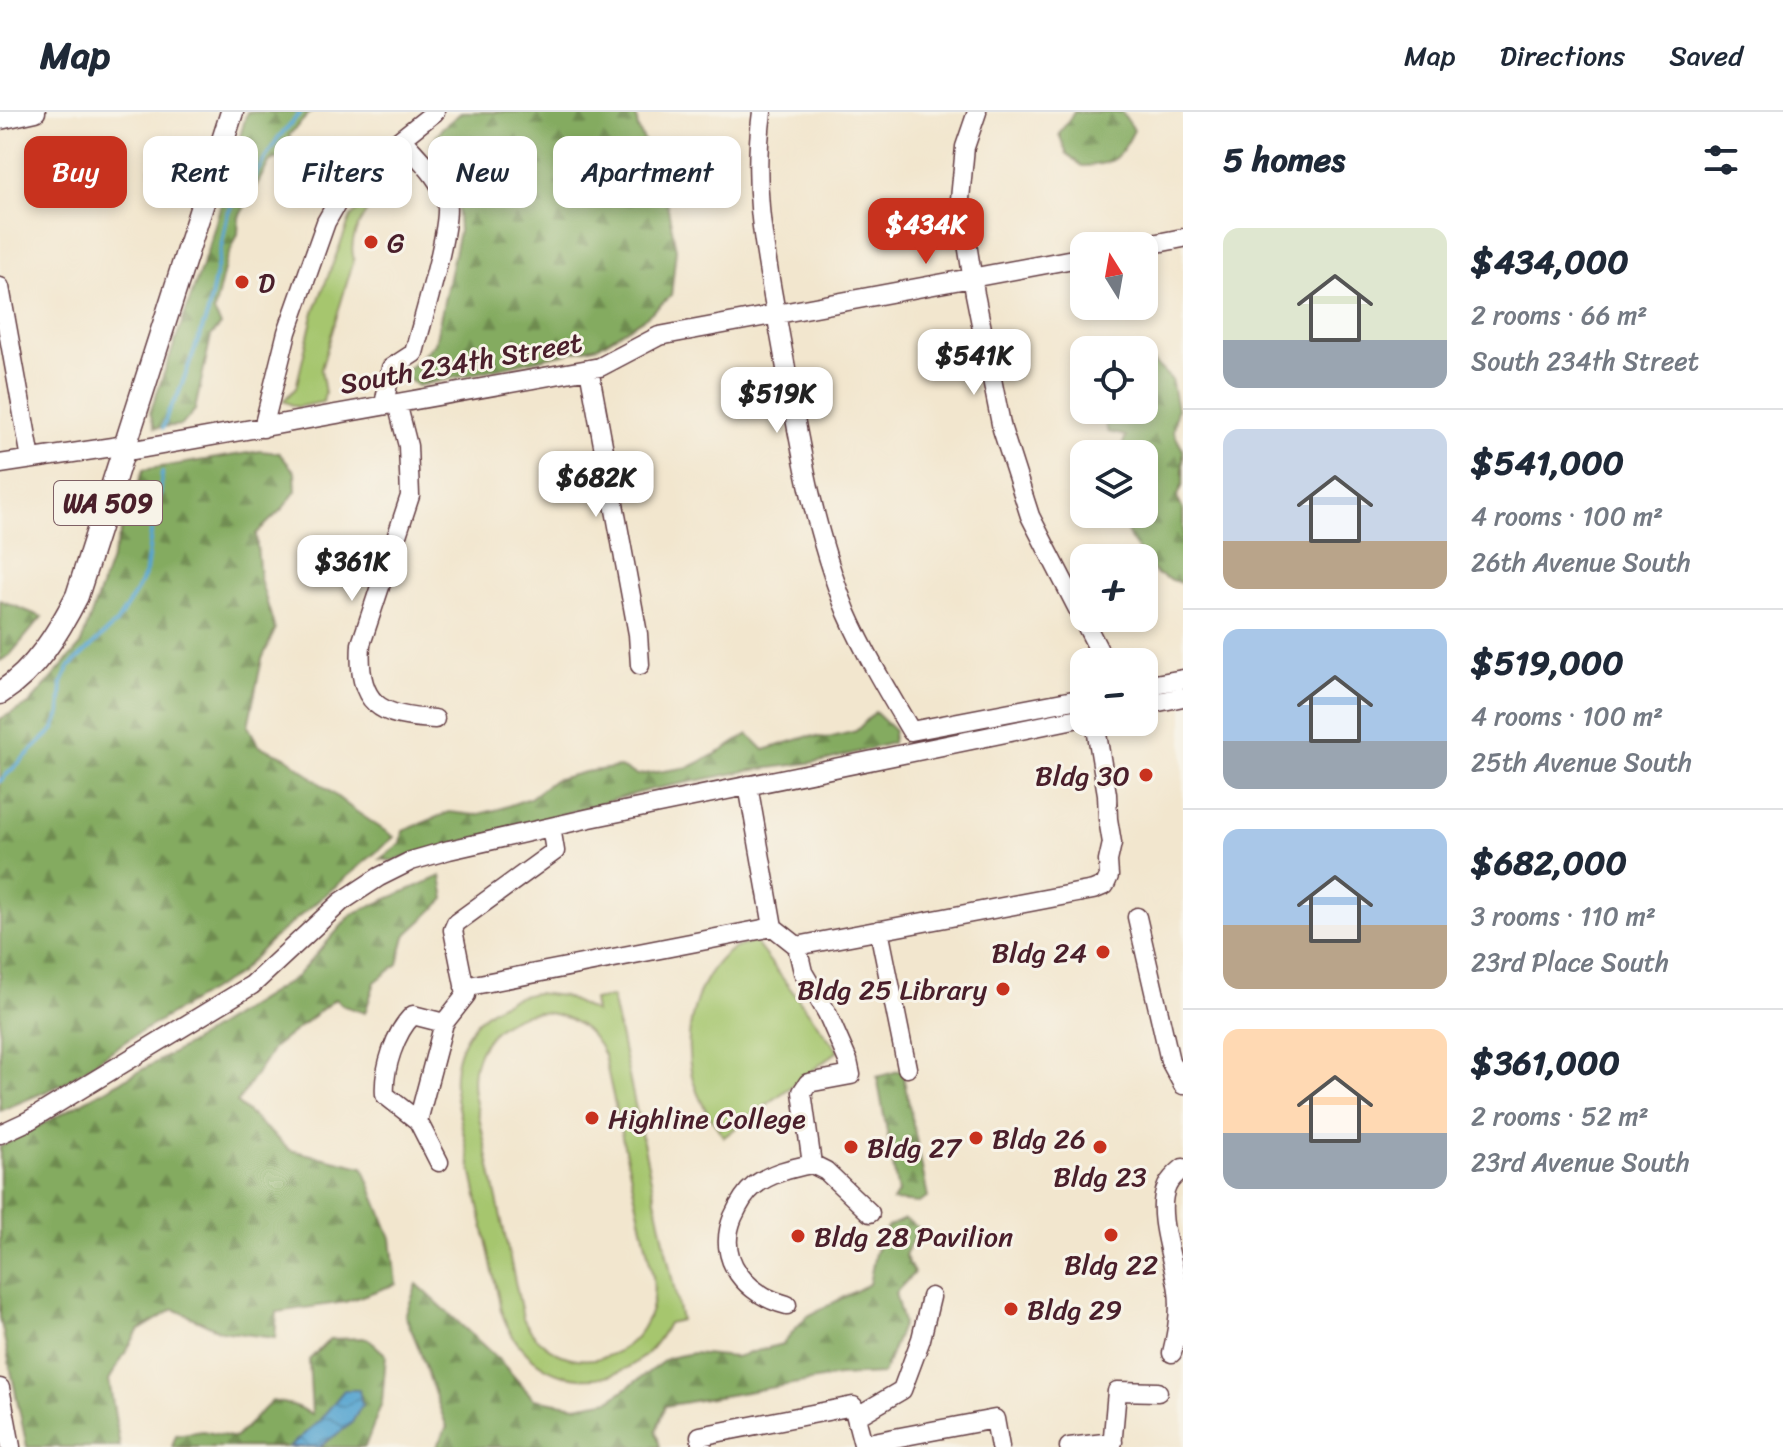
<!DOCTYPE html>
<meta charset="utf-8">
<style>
body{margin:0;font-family:Sriracha,sans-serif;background:#f2f2f3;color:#1f2937;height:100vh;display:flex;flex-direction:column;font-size:30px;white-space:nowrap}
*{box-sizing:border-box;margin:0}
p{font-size:26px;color:#747a83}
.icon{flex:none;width:44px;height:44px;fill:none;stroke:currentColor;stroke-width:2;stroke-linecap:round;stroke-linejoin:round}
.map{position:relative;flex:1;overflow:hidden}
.details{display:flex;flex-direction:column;background:#fff;width:600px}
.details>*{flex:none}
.top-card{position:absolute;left:24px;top:24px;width:760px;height:72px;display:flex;gap:16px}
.needle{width:52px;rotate:349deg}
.fabs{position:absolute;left:1070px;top:120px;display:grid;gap:16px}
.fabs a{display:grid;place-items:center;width:88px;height:88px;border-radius:16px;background:#fff;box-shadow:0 4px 12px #0003;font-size:40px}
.price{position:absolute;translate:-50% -68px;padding:0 18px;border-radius:16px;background:#fff;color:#222;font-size:26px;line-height:52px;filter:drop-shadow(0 2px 4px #0008)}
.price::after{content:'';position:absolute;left:50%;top:48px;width:24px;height:18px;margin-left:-12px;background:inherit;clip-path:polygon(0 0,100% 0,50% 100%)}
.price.current{background:#c8321e;color:#fff}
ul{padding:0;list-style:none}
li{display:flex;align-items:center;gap:24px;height:200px;padding:0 40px}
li+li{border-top:2px solid #e0e1e3}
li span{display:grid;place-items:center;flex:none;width:224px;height:160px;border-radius:16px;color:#555}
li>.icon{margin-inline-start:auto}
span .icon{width:96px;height:96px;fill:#fffc;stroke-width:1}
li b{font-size:34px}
h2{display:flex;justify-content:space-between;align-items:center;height:96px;padding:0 40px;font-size:34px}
.tag{padding:0 28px;border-radius:16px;background:#fff;box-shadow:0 4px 12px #0003;font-size:28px;line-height:72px}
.tag.current{background:#c8321e;color:#fff}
header{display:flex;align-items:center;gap:48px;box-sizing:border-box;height:112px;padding:0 40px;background:#fff;border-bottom:2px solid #e0e1e3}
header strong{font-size:38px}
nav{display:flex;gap:44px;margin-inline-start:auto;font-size:28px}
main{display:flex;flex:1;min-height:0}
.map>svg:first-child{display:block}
.grass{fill:#a6c66e;stroke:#78724c;stroke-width:2;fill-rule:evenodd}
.forest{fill:url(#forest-firs);stroke:#676546;stroke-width:2}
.water{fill:url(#water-waves);stroke:#50627e;stroke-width:2}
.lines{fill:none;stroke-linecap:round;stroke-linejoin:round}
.stream{stroke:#56a5d0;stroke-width:4}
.minor-casing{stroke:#633d43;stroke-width:21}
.major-casing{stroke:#633d43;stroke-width:25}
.minor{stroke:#fff;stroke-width:18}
.major{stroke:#fff;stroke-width:22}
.poi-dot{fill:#c8321e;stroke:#f7f3e8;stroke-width:3}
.labels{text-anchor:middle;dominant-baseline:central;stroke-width:6;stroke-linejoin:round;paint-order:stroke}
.shield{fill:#f7f3e8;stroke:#7e5f64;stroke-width:2}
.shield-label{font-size:26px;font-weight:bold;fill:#4a1f2b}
.poi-label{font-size:28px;fill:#4a1f2b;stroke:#f7f3e8;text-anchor:start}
.street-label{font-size:28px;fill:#4a1f2b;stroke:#f7f3e8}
</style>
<header>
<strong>Map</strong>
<nav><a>Map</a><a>Directions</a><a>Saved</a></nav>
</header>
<main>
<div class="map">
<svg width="1183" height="1335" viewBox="0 0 1183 1335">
<defs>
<pattern id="forest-firs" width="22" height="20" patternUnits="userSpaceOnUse" patternTransform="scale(2)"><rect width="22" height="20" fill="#84ab61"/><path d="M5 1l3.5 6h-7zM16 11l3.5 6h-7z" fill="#6e8b50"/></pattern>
<pattern id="water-waves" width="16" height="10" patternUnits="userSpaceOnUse" patternTransform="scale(2)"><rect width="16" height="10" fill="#56a5d0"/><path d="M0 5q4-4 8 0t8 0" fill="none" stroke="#4986a9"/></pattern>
</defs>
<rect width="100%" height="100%" fill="#f7f3e8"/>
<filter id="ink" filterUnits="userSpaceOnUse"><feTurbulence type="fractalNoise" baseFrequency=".0125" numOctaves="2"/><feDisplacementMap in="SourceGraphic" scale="16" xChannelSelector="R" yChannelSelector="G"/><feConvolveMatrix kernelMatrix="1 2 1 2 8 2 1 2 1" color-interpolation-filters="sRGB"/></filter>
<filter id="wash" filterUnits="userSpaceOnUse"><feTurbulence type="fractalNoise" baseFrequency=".006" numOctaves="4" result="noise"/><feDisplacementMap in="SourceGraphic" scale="32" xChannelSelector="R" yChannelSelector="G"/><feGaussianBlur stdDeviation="1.8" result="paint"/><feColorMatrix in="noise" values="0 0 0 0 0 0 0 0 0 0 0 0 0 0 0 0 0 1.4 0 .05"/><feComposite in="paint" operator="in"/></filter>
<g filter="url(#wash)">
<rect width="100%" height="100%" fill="#f2e6ce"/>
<path class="grass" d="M361,95l8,2c-10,13 -21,33 -15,50l-33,110 4,24 -2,9 -26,5 -14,-6 13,-13 17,-73 38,-98z
M755,830l83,109 -114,86c-14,-19 -26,-37 -32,-61 -10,-42 3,-98 39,-126 6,-4 17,-6 24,-8z
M536,881l27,3 32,16 -2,-12 19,-3 69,323 -13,3c-38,80 -141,71 -167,-13l-45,-212c-8,-55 25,-97 80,-105zM537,900c31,1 54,15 67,43l49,222c10,83 -92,115 -130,41l-49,-224c-6,-43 21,-76 63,-82z"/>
<path class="forest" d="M247,0h64l-21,22 -4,22 -16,5 -31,56 -1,17 -12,27 -12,51 7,13 -10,11 -16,74 -13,15 -27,3 -5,-15 59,-167z
M462,0h174l2,17 23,44 15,76 -5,47 -25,21 -47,29 -182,40 -14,-12 32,-31 24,-112 -3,-51 -25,-36 11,-16z
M1074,0h48l12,18c-14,28 -20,35 -52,36l-15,-12 -8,-20z
M1144,241l27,26 6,30 -4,22 10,19v34l-6,14 6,12v74l-27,-10 -25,-34 -12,-26h25v-60h-25l7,-18 -18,-4 -7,-22h43z
M260,339l19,2 16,19 1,19 -13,17 -27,26 4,45 15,51 -13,29 -14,67 11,20 27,11 68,53 40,27 -125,105 -31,32 -109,65 -66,45 -63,27v-392l29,-15 51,-58 63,-176z
M0,488l42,17 -32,38 -10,6z
M875,600l19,18 -2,13 -68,18 -78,10 -97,19 -256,71 -13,-2 21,-16 2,-12 46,-19 26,3 24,-6 31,-11 24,-18 31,-8 35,-5 17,8 53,-8 32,-16 26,-17 16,16 45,-14 19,2 28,-7z
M441,764l4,23 -40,37 -7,28 -23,18 -10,31 -21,-7 -9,-7 -61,48 -37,56 53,47 73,17 28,71 5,46 -51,18 -68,10 -2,26 -54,-7 -47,-22 -36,22 -29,49 11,67h-93l-27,-129v-171l184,-100 112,-70 56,-63z
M902,958l26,127 -9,6 -26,-2 5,-8 -21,-116z
M905,1107l14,9 -14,27 9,18 -19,20 8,30 -20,51 -44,2 -174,30 -9,25 4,16h-224l11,-20c-15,-37 -24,-75 -42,-111l12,-32 83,77 34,38 42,7 34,-6 58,-42 25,-5 42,4 47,-13 24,-27 63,-33 6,-31 12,-26z
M367,1226l19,17 -4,47 -17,45h-193l4,-12 27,-4 32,7 37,-37 21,4 19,9 -3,-54 21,-21z"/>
<path class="water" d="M155,49h5c6,8 4,21 -4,26l-3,-1 -3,-19z
M344,1278h15l3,15 -11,19 -32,23h-30l30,-26z"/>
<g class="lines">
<path class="stream" d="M163,316l5,-16 10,-17 30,-82 20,-101 27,-37 23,-37 23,-26
M0,669l54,-52 6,-16 2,-30 7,-16 47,-44 20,-31 10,-21 8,-60 6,-16 2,-22"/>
</g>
</g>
<g filter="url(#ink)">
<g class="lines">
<defs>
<path id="minor" d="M762,0c-11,81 4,144 18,223 17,93 31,190 67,278 18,41 41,79 64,118l173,-33
M977,0l-12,35 -5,52 15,95 27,135 28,87 75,146
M0,8l36,-8
M1142,134l41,-8
M0,175l31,172
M589,257l49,265 2,31
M397,291l11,43 2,50 -49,148c-4,60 18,73 74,75
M384,293l7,-37 23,-15c7,-29 39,-129 32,-153 -6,-23 -29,-43 -44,-61
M263,316l24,-96 39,-110 19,-33 18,-20 72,-57
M0,352l119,-18 15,4 455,-81 11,-2 59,-31 425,-79
M1144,574l39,-7
M1144,593l39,-8
M748,673l25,142 24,19 6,26 24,41 21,48 3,14 -43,8 -6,9 10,72 14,7 44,42
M1137,805l33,144 13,24
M879,818l28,138
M797,834l296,-56 12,-5 4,-9 -1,-15 4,-18 -4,-24 -1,-25 -12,-72
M464,875l309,-60
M418,1009l-33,-26c-2,-25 10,-63 28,-80l31,8
M0,1022l28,-13 224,-136 89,-83 38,-25 32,-16 38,-11 141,-32 494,-101
M439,1050l-21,-41 26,-98 22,-28 -13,-65 3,-7 99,-72 -4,-24
M787,1193c-40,-10 -72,-45 -54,-88 5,-11 11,-23 21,-31 16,-13 38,-18 58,-22
M1172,1241c5,-20 9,-41 6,-62 -3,-28 -24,-78 -11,-105 3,-7 10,-13 16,-18
M0,1276l11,59
M856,1305l46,-27 19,-51 10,-42
M702,1335l-2,-11 153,-30 10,38 132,-25 5,28
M1069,1335l44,-5
M1112,1335l5,-56 41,1"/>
<path id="major" d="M0,581c36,-23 58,-60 77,-97l155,-484"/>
</defs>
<use href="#minor" class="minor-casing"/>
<use href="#major" class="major-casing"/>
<use href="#minor" class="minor"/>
<use href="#major" class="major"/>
</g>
</g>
<g class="poi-dot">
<circle cx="371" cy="130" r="8"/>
<circle cx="242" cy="170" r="8"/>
<circle cx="1146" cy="663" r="8"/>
<circle cx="1103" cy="840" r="8"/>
<circle cx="1003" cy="877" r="8"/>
<circle cx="592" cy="1006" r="8"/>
<circle cx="976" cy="1026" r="8"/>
<circle cx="851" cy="1035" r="8"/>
<circle cx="1100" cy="1035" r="8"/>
<circle cx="1111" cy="1123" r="8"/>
<circle cx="798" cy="1124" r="8"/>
<circle cx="1011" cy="1197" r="8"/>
</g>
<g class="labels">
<rect class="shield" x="54" y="369" width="108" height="44" rx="6"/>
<g class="shield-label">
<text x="108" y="391">WA 509</text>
</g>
<g class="poi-label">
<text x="387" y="130">G</text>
<text x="258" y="170">D</text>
<text x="1130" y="663" text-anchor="end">Bldg 30</text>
<text x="1087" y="840" text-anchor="end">Bldg 24</text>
<text x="987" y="877" text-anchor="end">Bldg 25 Library</text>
<text x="608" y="1006">Highline College</text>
<text x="992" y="1026">Bldg 26</text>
<text x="867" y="1035">Bldg 27</text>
<text x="1100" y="1064" text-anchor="middle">Bldg 23</text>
<text x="814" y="1124">Bldg 28 Pavilion</text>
<text x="1111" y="1152" text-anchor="middle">Bldg 22</text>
<text x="1027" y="1197">Bldg 29</text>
</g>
<g class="street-label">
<text transform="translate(461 251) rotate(-10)">South 234th Street</text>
</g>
</g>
</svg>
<div class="fabs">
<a><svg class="needle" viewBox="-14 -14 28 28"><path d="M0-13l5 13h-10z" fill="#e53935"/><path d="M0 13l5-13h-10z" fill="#747a83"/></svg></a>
<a><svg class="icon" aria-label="locate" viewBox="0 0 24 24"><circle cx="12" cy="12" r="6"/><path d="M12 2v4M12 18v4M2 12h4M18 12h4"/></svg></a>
<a><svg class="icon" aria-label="layers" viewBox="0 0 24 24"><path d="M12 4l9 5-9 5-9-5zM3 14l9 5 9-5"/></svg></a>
<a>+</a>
<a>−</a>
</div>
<b class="price current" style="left:926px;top:154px">$434K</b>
<b class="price" style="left:974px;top:285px">$541K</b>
<b class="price" style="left:777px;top:323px">$519K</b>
<b class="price" style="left:596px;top:407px">$682K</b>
<b class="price" style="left:352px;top:491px">$361K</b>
<div class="top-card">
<a class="tag current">Buy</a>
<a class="tag">Rent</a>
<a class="tag">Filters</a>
<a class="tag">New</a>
<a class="tag">Apartment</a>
</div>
</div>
<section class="details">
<h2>5 homes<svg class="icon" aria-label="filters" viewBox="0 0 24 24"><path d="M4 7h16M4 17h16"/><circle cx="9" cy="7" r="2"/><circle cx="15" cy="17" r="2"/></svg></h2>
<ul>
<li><span style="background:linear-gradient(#dfe7d0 70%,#9aa5b1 0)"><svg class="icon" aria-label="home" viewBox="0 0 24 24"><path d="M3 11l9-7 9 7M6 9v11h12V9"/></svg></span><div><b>$434,000</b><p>2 rooms · 66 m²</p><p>South 234th Street</p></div></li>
<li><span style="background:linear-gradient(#c9d6e8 70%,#b9a48a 0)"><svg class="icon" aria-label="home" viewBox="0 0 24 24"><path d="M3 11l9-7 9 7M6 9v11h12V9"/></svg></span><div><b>$541,000</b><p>4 rooms · 100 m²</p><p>26th Avenue South</p></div></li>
<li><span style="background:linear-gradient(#a9c7e8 70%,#9aa5b1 0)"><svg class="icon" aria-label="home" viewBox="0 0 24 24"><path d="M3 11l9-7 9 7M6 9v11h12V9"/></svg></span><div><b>$519,000</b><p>4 rooms · 100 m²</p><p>25th Avenue South</p></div></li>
<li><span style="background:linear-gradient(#a9c7e8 60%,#b9a48a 0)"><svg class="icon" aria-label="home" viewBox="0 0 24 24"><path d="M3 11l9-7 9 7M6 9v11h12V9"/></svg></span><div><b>$682,000</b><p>3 rooms · 110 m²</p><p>23rd Place South</p></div></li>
<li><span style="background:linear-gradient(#ffd9b3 65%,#9aa5b1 0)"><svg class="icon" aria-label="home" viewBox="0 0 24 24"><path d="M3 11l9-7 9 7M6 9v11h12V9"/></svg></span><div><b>$361,000</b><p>2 rooms · 52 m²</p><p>23rd Avenue South</p></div></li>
</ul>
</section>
</main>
